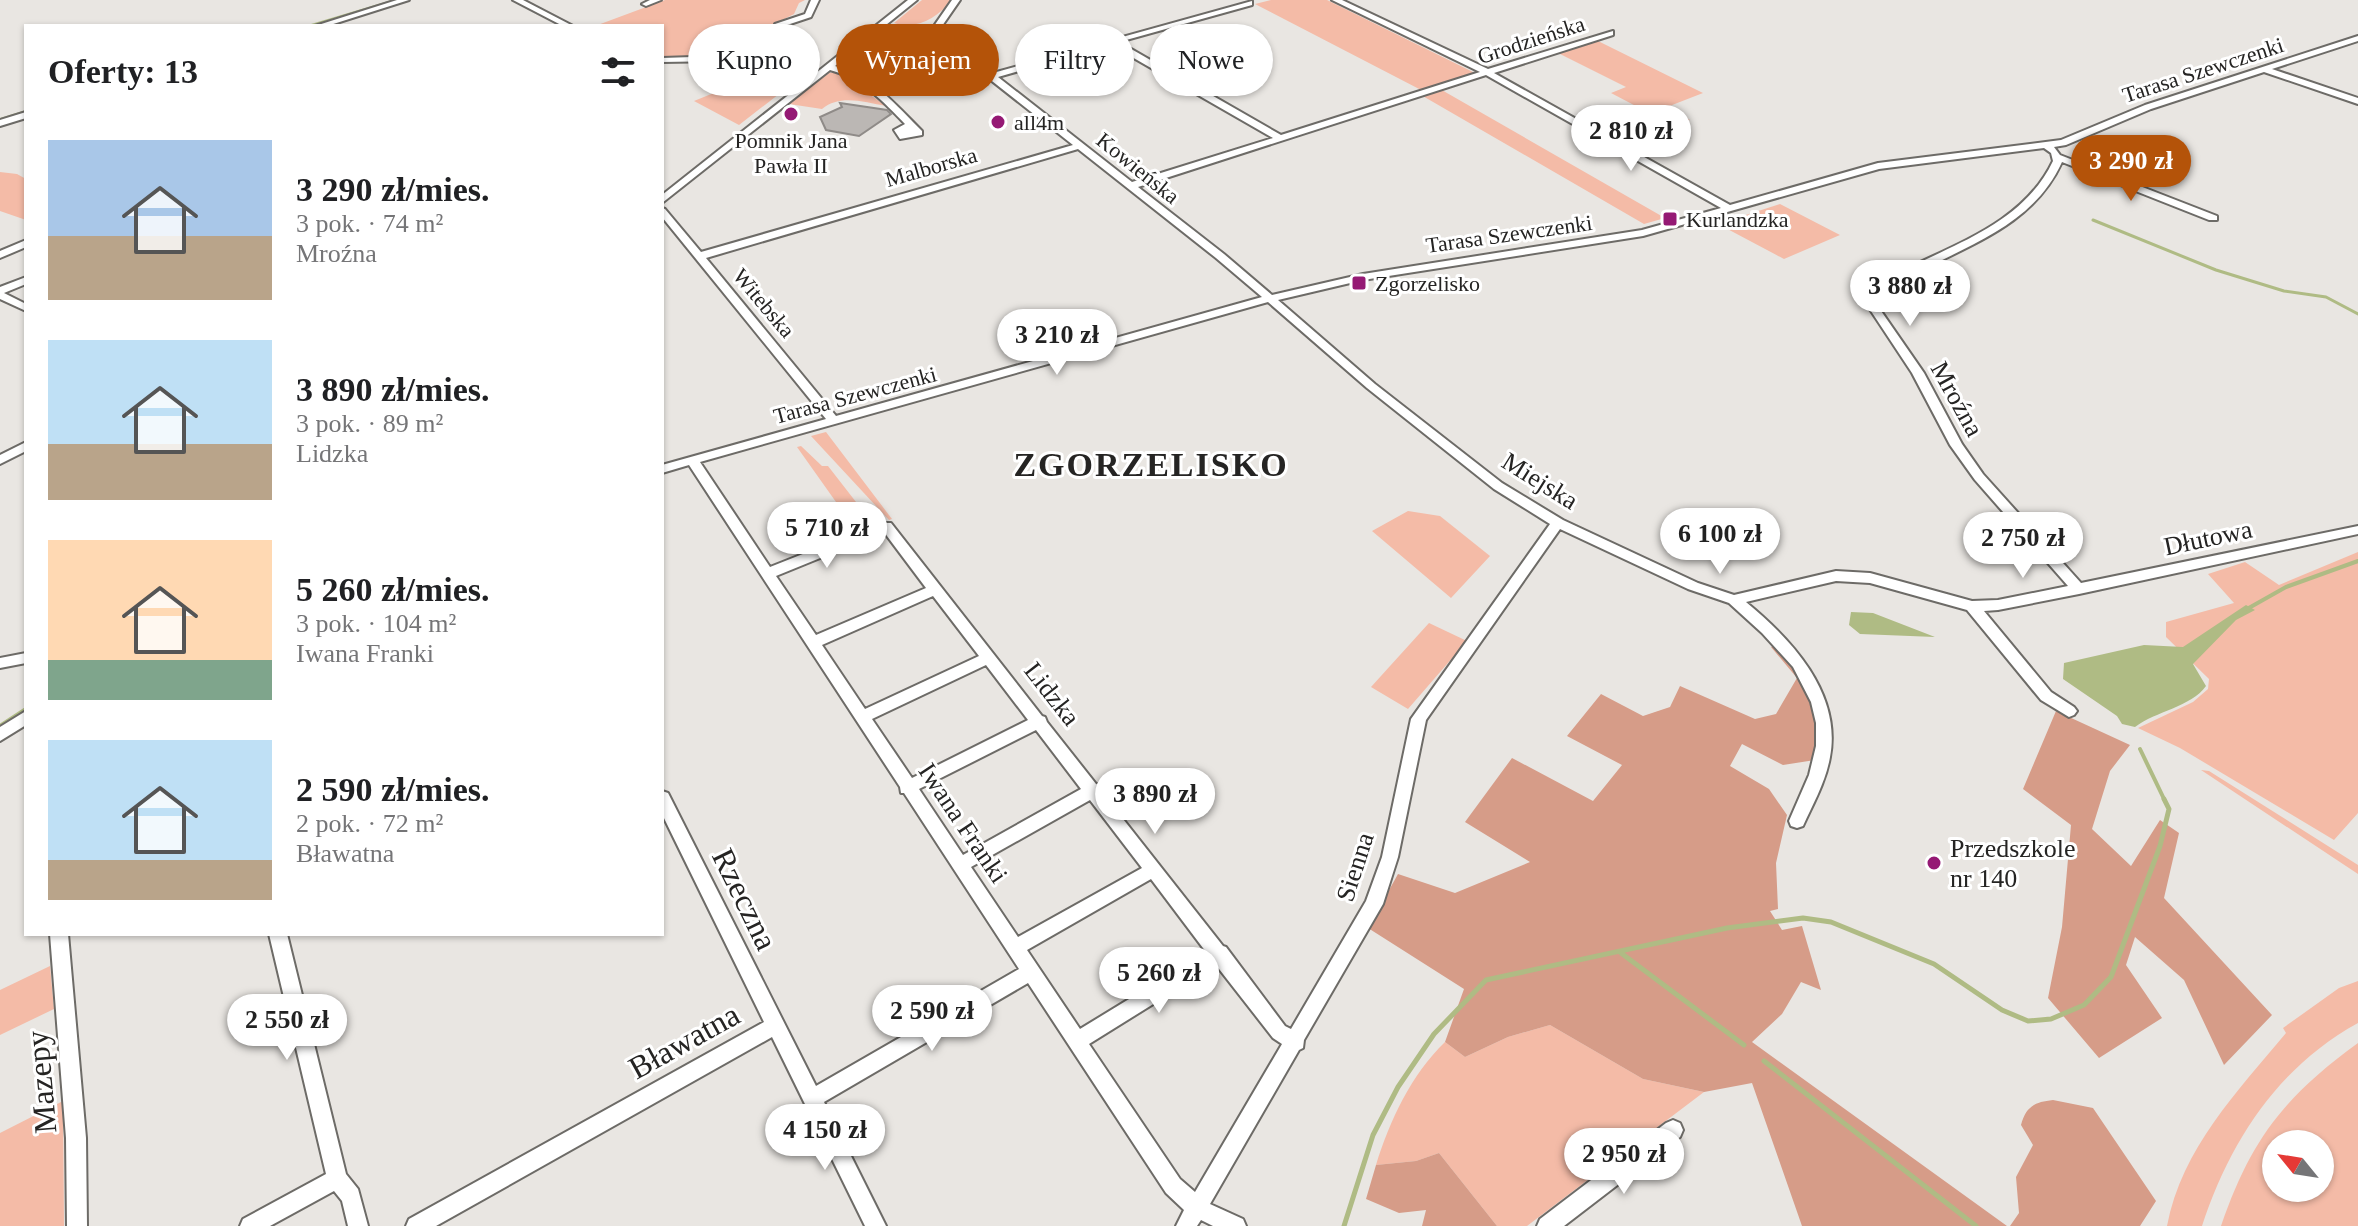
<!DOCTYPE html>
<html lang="pl">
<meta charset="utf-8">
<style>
body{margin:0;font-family:Georgia,serif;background:#f6f6f6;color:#202124;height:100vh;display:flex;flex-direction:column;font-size:30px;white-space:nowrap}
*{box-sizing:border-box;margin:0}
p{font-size:26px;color:#757577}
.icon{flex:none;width:44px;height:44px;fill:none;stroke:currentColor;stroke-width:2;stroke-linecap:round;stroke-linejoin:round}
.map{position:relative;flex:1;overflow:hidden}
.details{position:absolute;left:24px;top:24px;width:640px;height:912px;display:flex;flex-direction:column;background:#fff;border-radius:0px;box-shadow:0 2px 6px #0004}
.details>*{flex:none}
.banner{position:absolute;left:688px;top:24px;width:760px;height:72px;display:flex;gap:16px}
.needle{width:52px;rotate:300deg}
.controls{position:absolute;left:2262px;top:1130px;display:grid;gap:16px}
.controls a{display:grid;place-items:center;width:72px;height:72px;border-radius:50%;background:#fff;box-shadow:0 2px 6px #0004;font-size:40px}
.price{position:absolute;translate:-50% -68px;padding:0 18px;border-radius:28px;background:#fff;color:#222;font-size:26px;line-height:52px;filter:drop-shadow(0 2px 4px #0008)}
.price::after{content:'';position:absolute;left:50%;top:48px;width:24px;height:18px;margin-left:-12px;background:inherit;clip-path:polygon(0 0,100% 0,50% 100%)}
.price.current{background:#b45309;color:#fff}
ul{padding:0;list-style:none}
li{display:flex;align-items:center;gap:24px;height:200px;padding:0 24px}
li span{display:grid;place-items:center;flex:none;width:224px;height:160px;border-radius:0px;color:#555}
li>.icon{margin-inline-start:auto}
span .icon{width:96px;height:96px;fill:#fffc;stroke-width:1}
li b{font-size:34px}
h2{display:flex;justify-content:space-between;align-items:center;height:96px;padding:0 24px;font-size:34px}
.tag{padding:0 28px;border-radius:36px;background:#fff;box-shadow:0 2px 6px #0004;font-size:28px;line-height:72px}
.tag.current{background:#b45309;color:#fff}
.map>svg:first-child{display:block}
.green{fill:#f4bba7;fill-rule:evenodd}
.forest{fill:#d69c88}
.water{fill:#afbb84}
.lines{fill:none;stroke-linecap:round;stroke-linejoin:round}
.stream-far3{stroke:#afbb84;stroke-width:2}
.stream-far2{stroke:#afbb84;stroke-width:3}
.stream-far1{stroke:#afbb84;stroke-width:4}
.stream{stroke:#afbb84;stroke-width:5}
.building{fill:#bbb7b4;stroke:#8f8b88;stroke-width:2}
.minor-casing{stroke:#6d6b67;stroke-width:4}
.minor{fill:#fff;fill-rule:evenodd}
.poi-dot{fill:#951974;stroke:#fff;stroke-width:3}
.labels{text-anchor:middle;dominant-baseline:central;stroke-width:6;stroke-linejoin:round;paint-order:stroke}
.far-street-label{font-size:22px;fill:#252423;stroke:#fff}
.far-poi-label{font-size:22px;fill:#252423;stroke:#fff;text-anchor:start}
.street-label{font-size:26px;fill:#252423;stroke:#fff}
.poi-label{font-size:26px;fill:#252423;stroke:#fff;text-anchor:start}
.near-street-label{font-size:32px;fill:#252423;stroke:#fff}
.district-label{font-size:34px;font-weight:bold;letter-spacing:2px;fill:#252423;stroke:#fff}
</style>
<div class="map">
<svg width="2358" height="1226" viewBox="0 0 2358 1226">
<rect width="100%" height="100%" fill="#e9e6e2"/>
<path class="green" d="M665,0h140l-6,3 -5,11 -27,14 -3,9 -46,19 -56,2v-32h-67z
M922,0h30c-15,18 -35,30 -58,23z
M1271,0h56l150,74 -54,17 -168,-87z
M1589,41h9l105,52 -36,14 23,13 -18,5 -61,-32 15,-6 -70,-35z
M838,72l48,34c-22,-4 -46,-12 -64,3l-33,-5 40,-31z
M758,75l30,12 -49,38 -45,-24z
M1440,89l225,129 -21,6 -223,-129z
M0,172l17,2 9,5v41l-26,-9z
M1780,204l60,31 -56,24 -66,-35z
M826,432l66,87 -3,1 -78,-84z
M801,446l21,20h6l42,54v8l-12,5 -61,-86z
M1408,511l32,5 50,40 -39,42 -79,-67z
M2358,552v261l-24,27 -154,-92 -42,-20 55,-26 15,-13 1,-10 -43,-42v-15l68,-19 -26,-29 37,-12 34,23z
M1429,623l38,18 -59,68 -37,-22z
M2201,770l8,1 149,94v9z
M50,966l4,43 -54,26v-45z
M2358,981v42c-80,44 -128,118 -156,203h-35c15,-78 70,-134 119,-193l-3,-5 56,-40z
M1550,1025l93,54 61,13 -177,134h-30l-58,-73 -23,8 -40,4c14,-45 35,-90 69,-123l20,15 43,-20z
M2358,1043v183h-137c30,-87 63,-129 137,-183zM2320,1144v44h-44v-44z
M63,1101l1,125h-64v-93z"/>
<path class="forest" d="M1780,645c23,34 46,73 35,115l-32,5 -41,-21 -12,22 39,23 18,26 -11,48 2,46 -8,2 12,19 20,-4 19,64 -20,-8 -19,32 -30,28 255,184h-205l-50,-143 -48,9 -61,-13 -93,-54 -42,12 -43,20 -20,-15 19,-53 -96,-61 30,-54 57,19 75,-31 -65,-40 47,-64 81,43 29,-36 -55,-29 34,-42 42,22 27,-9 10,-21 75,33 21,-5 21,-36 -26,-31z
M2056,711l74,34 -20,26 -18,58 39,37 29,-46 19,13 -15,65 108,117 -48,50 -40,-85 -49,-43 -9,28 36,53 -63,40 -51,-60 14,-71 9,-102 -48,-36z
M2053,1100l40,8 63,93 -16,25h-130l9,-13 -3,-36 17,-32 -12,-20c5,-19 14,-23 32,-25z
M1439,1153l58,73h-75l4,-16 -27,3 -33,-14 10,-34 40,-4z"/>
<path class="water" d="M2246,605l9,5 -19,10 -43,44 13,22c-15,21 -50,25 -71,41l-13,-3 -5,-8 -54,-37 1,-16 80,-18 39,2z
M1851,612l22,1 62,24 -75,-3 -11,-9z"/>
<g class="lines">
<path class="stream-far3" d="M308,26l87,-26
M0,119l26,-8"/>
<path class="stream-far2" d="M2093,220l123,50 68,21 42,6 32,17"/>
<path class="stream-far1" d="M2247,609l39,-22 72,-26
M0,726l26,-17
M2140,749l25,52"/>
<path class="stream" d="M1621,953l123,92
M1764,1061l212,165
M1344,1226l29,-91 25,-48 36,-53 52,-54 241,-52 76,-10 28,4 103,42 68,46 26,11 23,-2 33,-14 27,-28 49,-131 9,-37 -5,-10"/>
</g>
<path class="building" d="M840,103l47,7 4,4 -32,22 -33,-6 -6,-13 22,-10z"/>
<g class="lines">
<defs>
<path id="minor" d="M397,0h12l-82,26h-12z
M513,0h10l50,26h-10z
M650,0h11l-15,6 -4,-2z
M811,0h8l-8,17 -30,10 -5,14 -45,17 70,27 107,-85h9l-82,66c36,9 62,40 87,65v4l-22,4 -6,-9 11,-6c-21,-22 -44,-46 -75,-54l-168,133v-8l134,-106 -73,-28 -61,1v-4l61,-2 47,-18 5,-14 30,-10z
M952,0h8l-18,26 9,14 42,33 259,-72v4l-133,37 162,93 199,-63 -148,-72h10l146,69 125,-38v4l-119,38 236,132 148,-42 183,-23 84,-35 213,-69v5l-86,28 86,29v6l-94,-32 -113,37 -85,36 -12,2 6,8 157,61v4h-8l-147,-58c-27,59 -83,79 -138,107 -17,8 -34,15 -48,28l3,11 45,65 38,71 21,30 98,109 277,-57v8l-279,60 -81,16 -14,1 67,81 23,15 3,4 -3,4 -5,2 -28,-17 -74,-90 -97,-27 -34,-2 -90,21c45,37 96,91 84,155 -4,24 -17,47 -27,69l-6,2 -6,-2 -2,-5 20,-46 7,-29v-23l-5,-21 -18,-35 -31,-34 -33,-30 -41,-14 -128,-60 -134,191 -28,137 -15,47 -79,136 -1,8 -4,2 -89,154 33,15 3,7h-33l-12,-6 -4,6h-21l8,-16 -18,-17 -138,-210 -204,119 62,124h-21l-93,-189 -336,189h-30l3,-7 355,-197 -102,-208v-23l6,2 148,293 203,-117 -115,-176h-3l-1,-6 -211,-322 -27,8v-8l164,-46 -164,-202v-9l3,1 36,43 372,-107 -128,-101 -11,-18zM1111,45l162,93 -141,44 -134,-105zM1486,75l235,133 -79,22 -279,44 -91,21 -48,-41 -86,-67zM2044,148l7,5 2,8c-27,57 -87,79 -141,105 -17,9 -34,16 -46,31l3,11 43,65 38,72 25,35 93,106 -70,14 -26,1 -102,-28 -34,-2 -102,24 -36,-12 -135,-63 -61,-37 -127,-99 -97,-84 85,-20 280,-44 236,-67zM1078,149l138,109 46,39 -426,119 -130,-158zM1268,302l99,86 127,101 56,35 -139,195 -29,138 -16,44 -75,128 -6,-3 -59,-79 -3,-1 -122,-155 -1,-6 -4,-1 -49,-62 -2,-5 -3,-1 -151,-193h-10l-111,44 -70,-105zM884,532l42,56 -110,47 -40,-59zM933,596l46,60 -114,53 -43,-64zM986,665l42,55 -116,58 -40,-59zM1036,730l45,59 -118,66 -44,-66zM1090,800l52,68 -124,69 -47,-70zM1151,879l55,73 -126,77 -53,-79zM1216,965l57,73 9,6 -87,148 -15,-13 -91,-135z
M26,112v6l-26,8v-6z
M26,240v7l-26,11v-7z
M26,277v7l-22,9 22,11v7l-26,-12v-12z
M26,442v9l-26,13v-9z
M26,653v10l-26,5v-10z
M26,711v14l-26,16v-14z
M50,934h18l18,204 1,88h-20l-1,-88z
M269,934h18l59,240 12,15 10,37h-20l-6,-25 -8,-10 -64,35h-30l3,-7 83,-45z
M1673,1120l7,3 3,7 -3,7 -116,89h-27l3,-7 126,-96z"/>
</defs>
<use href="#minor" class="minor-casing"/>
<use href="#minor" class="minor"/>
</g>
<g class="poi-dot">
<circle cx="791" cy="114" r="8"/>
<circle cx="998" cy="122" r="8"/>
<rect x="1662" y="211" width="16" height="16" rx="4"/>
<rect x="1351" y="275" width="16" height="16" rx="4"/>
<circle cx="1934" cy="863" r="8"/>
</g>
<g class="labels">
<g class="far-street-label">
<text transform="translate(1531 40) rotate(-18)">Grodzieńska</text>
<text transform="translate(2203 70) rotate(-18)">Tarasa Szewczenki</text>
<text transform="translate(931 167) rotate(-16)">Malborska</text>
<text transform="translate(1138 168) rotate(39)">Kowieńska</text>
<text transform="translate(1509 234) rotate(-8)">Tarasa Szewczenki</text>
<text transform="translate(764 303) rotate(50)">Witebska</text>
<text transform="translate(855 395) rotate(-15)">Tarasa Szewczenki</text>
</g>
<g class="far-poi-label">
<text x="1014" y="122">all4m</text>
<text x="791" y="140" text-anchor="middle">Pomnik Jana<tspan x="791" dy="25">Pawła II</tspan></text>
<text x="1686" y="219">Kurlandzka</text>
<text x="1375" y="283">Zgorzelisko</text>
</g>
<g class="street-label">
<text transform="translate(1957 399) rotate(61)">Mroźna</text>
<text transform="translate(1540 481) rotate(32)">Miejska</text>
<text transform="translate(2208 538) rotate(-12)">Dłutowa</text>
<text transform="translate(1052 694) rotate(52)">Lidzka</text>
<text transform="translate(963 823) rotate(56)">Iwana Franki</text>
<text transform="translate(1355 867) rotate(-72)">Sienna</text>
</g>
<g class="poi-label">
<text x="1950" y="848">Przedszkole<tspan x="1950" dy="30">nr 140</tspan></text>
</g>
<g class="near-street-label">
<text transform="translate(745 899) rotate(64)">Rzeczna</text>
<text transform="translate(684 1041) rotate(-29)">Bławatna</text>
<text transform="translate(41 1082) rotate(-95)">Mazepy</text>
</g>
<g class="district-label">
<text x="1151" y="464">ZGORZELISKO</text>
</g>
</g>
</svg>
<div class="controls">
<a><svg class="needle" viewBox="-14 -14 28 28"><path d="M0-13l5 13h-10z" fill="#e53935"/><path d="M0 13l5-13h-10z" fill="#757577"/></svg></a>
</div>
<b class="price" style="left:1631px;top:173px">2 810 zł</b>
<b class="price current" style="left:2131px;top:203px">3 290 zł</b>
<b class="price" style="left:1910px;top:328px">3 880 zł</b>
<b class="price" style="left:1057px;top:377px">3 210 zł</b>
<b class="price" style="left:827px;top:570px">5 710 zł</b>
<b class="price" style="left:1720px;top:576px">6 100 zł</b>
<b class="price" style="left:2023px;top:580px">2 750 zł</b>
<b class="price" style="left:1155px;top:836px">3 890 zł</b>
<b class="price" style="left:1159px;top:1015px">5 260 zł</b>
<b class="price" style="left:932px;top:1053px">2 590 zł</b>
<b class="price" style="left:287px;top:1062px">2 550 zł</b>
<b class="price" style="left:825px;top:1172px">4 150 zł</b>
<b class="price" style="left:1624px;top:1196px">2 950 zł</b>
<div class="banner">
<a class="tag">Kupno</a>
<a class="tag current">Wynajem</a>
<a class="tag">Filtry</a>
<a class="tag">Nowe</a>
</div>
<section class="details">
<h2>Oferty: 13<svg class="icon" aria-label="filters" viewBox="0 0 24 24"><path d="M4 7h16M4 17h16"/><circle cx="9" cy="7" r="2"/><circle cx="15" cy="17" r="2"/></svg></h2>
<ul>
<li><span style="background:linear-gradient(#a9c7e8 60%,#b9a48a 0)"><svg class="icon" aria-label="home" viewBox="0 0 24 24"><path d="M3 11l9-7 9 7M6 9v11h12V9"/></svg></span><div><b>3 290 zł/mies.</b><p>3 pok. · 74 m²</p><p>Mroźna</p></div></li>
<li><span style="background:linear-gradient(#bfe0f5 65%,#b9a48a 0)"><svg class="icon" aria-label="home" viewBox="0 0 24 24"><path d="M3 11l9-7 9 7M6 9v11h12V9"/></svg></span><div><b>3 890 zł/mies.</b><p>3 pok. · 89 m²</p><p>Lidzka</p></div></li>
<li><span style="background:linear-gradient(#ffd9b3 75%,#7fa58c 0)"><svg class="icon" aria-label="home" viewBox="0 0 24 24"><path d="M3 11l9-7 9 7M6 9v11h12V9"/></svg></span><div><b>5 260 zł/mies.</b><p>3 pok. · 104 m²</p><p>Iwana Franki</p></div></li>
<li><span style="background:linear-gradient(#bfe0f5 75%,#b9a48a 0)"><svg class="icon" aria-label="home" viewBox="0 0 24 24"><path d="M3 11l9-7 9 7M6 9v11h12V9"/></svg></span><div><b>2 590 zł/mies.</b><p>2 pok. · 72 m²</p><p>Bławatna</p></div></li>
</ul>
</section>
</div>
